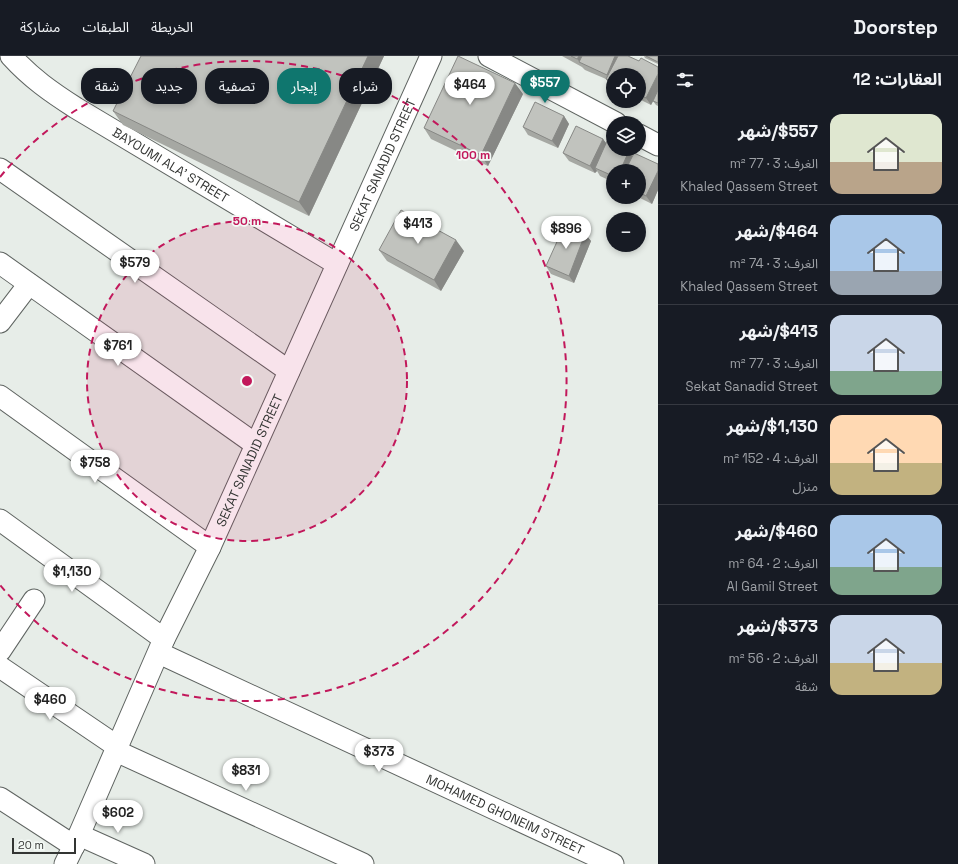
<!DOCTYPE html>
<html lang="ar">
<meta charset="utf-8">
<style>
body{margin:0;font-family:"Space Grotesk","Noto Sans Arabic",sans-serif;background:#242831;color:#f1f3f6;direction:rtl;height:100vh;display:flex;flex-direction:column;font-size:15px;white-space:nowrap}
*{box-sizing:border-box;margin:0}
p{font-size:13px;color:#9ea1a6}
.icon{flex:none;width:22px;height:22px;fill:none;stroke:currentColor;stroke-width:2;stroke-linecap:round;stroke-linejoin:round}
.map{position:relative;flex:1;overflow:hidden;direction:ltr}
.panel{display:flex;flex-direction:column;background:#171b24;width:300px}
.panel>*{flex:none}
.banner{position:absolute;left:12px;top:12px;width:380px;height:36px;direction:rtl;display:flex;gap:8px}
.fabs{position:absolute;left:606px;top:12px;display:grid;gap:8px}
.fabs a{display:grid;place-items:center;width:40px;height:40px;border-radius:50%;background:#171b24;box-shadow:0 2px 6px #0003;font-size:20px}
.scale{position:absolute;left:12px;bottom:10px;width:64px;box-sizing:border-box;padding-left:4px;border:2px solid #333533;border-top:0;font-size:11px;line-height:14px;white-space:nowrap;color:#333533;-webkit-text-stroke:3px #f4faf6;paint-order:stroke}
.price{position:absolute;translate:-50% -34px;padding:0 9px;border-radius:14px;background:#fff;color:#222;font-size:13px;line-height:26px;filter:drop-shadow(0 1px 2px #0008)}
.price::after{content:'';position:absolute;left:50%;top:24px;width:12px;height:9px;margin-left:-6px;background:inherit;clip-path:polygon(0 0,100% 0,50% 100%)}
.price.selected{background:#0f766e;color:#fff}
ul{padding:0;list-style:none}
li{display:flex;align-items:center;gap:12px;height:100px;padding:0 16px}
li+li{border-top:1px solid #363941}
li span{display:grid;place-items:center;flex:none;width:112px;height:80px;border-radius:12px;color:#555}
li>.icon{margin-inline-start:auto}
span .icon{width:48px;height:48px;fill:#fffc;stroke-width:1}
li b{font-size:17px}
h2{display:flex;justify-content:space-between;align-items:center;height:48px;padding:0 16px;font-size:17px}
.pill{padding:0 14px;border-radius:16px;background:#171b24;box-shadow:0 2px 6px #0003;font-size:14px;line-height:36px}
.pill.selected{background:#0f766e;color:#fff}
header{display:flex;align-items:center;gap:24px;box-sizing:border-box;height:56px;padding:0 20px;background:#171b24;border-bottom:1px solid #363941}
header strong{font-size:19px}
nav{display:flex;gap:22px;margin-inline-start:auto;font-size:14px}
main{display:flex;flex:1;min-height:0}
.map>svg:first-child{display:block}
.lines{fill:none;stroke-linecap:round;stroke-linejoin:round}
.minor-casing{stroke:#5f6461;stroke-width:23}
.minor{stroke:#fff;stroke-width:21}
.wall{fill:#a6a8a3}
.shaded-wall{fill:#878885}
.building{fill:#c1c3be;stroke:#878885}
.ring{fill:none;stroke:#c2185b;stroke-width:2;stroke-dasharray:7 5}
.labels{text-anchor:middle;dominant-baseline:central;stroke-width:3.5;stroke-linejoin:round;paint-order:stroke}
.street-label{font-size:13px;fill:#333533;stroke:#f4faf6}
.centre{fill:#c2185b;stroke:#f4faf6;stroke-width:2}
.ring-label{font-size:12px;text-anchor:middle;font-weight:bold;fill:#c2185b;stroke:#f4faf6;stroke-width:3.5;stroke-linejoin:round;paint-order:stroke}
</style>
<header>
<strong>Doorstep</strong>
<nav><a>الخريطة</a><a>الطبقات</a><a>مشاركة</a></nav>
</header>
<main>
<section class="panel">
<h2>العقارات: 12<svg class="icon" aria-label="filters" viewBox="0 0 24 24"><path d="M4 7h16M4 17h16"/><circle cx="9" cy="7" r="2"/><circle cx="15" cy="17" r="2"/></svg></h2>
<ul>
<li><span style="background:linear-gradient(#dfe7d0 60%,#b9a48a 0)"><svg class="icon" aria-label="home" viewBox="0 0 24 24"><path d="M3 11l9-7 9 7M6 9v11h12V9"/></svg></span><div><b>$557/شهر</b><p>الغرف: 3 · 77 m²</p><p>Khaled Qassem Street</p></div></li>
<li><span style="background:linear-gradient(#a9c7e8 70%,#9aa5b1 0)"><svg class="icon" aria-label="home" viewBox="0 0 24 24"><path d="M3 11l9-7 9 7M6 9v11h12V9"/></svg></span><div><b>$464/شهر</b><p>الغرف: 3 · 74 m²</p><p>Khaled Qassem Street</p></div></li>
<li><span style="background:linear-gradient(#c9d6e8 70%,#7fa58c 0)"><svg class="icon" aria-label="home" viewBox="0 0 24 24"><path d="M3 11l9-7 9 7M6 9v11h12V9"/></svg></span><div><b>$413/شهر</b><p>الغرف: 3 · 77 m²</p><p>Sekat Sanadid Street</p></div></li>
<li><span style="background:linear-gradient(#ffd9b3 60%,#c2b280 0)"><svg class="icon" aria-label="home" viewBox="0 0 24 24"><path d="M3 11l9-7 9 7M6 9v11h12V9"/></svg></span><div><b>$1,130/شهر</b><p>الغرف: 4 · 152 m²</p><p>منزل</p></div></li>
<li><span style="background:linear-gradient(#a9c7e8 65%,#7fa58c 0)"><svg class="icon" aria-label="home" viewBox="0 0 24 24"><path d="M3 11l9-7 9 7M6 9v11h12V9"/></svg></span><div><b>$460/شهر</b><p>الغرف: 2 · 64 m²</p><p>Al Gamil Street</p></div></li>
<li><span style="background:linear-gradient(#c9d6e8 60%,#c2b280 0)"><svg class="icon" aria-label="home" viewBox="0 0 24 24"><path d="M3 11l9-7 9 7M6 9v11h12V9"/></svg></span><div><b>$373/شهر</b><p>الغرف: 2 · 56 m²</p><p>شقة</p></div></li>
</ul>
</section>
<div class="map">
<svg width="658" height="808" viewBox="0 0 658 808">
<rect width="100%" height="100%" fill="#e7ede8"/>
<g class="lines">
<defs>
<g id="minor">
<path id="s1" d="M11,0c20,22 40,36 65,52l261,156"/>
<path d="M489,0l127,67"/>
<path d="M639,79l19,10"/>
<path d="M0,113l289,202"/>
<path d="M0,207l255,181"/>
<path d="M0,266l29,-38"/>
<path d="M0,340l210,151"/>
<path d="M0,464l164,119"/>
<path d="M0,595l34,-51"/>
<path id="s2" d="M159,597l454,211"/>
<path d="M0,611l118,80"/>
<path d="M116,695l247,113"/>
<path d="M0,742l74,48"/>
<path d="M79,779l65,29"/>
<path id="s3" d="M65,808l14,-29 85,-196 46,-92 221,-491"/>
</g>
</defs>
<use href="#minor" class="minor-casing"/>
<use href="#minor" class="minor"/>
</g>
<path class="wall" d="M141,0h243l-75,160 -186,-91 -10,-14z
M562,0h66l11,5 19,6v39l-2,-1 -3,-4 -2,4 -12,-6v-24l-26,7v5l-2,-1 -5,-7 -21,-9 -3,-3z
M644,0h14v8l-13,-6z
M523,38l-35,72 -57,-27 -7,-11z
M564,60l5,8 -11,24 -30,-13 -5,-8z
M603,83l3,4 23,8 3,5 26,8v26l-6,14 -14,-7h1v-26h-26v11l-13,-6 -3,-5 -2,2 -26,-12 -6,-8z
M585,178l6,7 -17,42 -23,-9 -5,-8z
M379,194l85,1 -23,40 -54,-30z"/>
<path class="shaded-wall" d="M368,0h16l-75,160 -10,-14z
M579,0h9l-8,6 -3,-3z
M615,0h9l-8,19h-9z
M658,18v18l-7,13 -5,-7z
M515,27l8,11 -35,72 -7,-11z
M564,60l5,8 -11,24 -6,-7z
M603,83l5,7 -13,22 2,3 -2,2 -5,-7z
M629,95l5,8 -6,12h-8z
M658,115v19l-6,14 -6,-8z
M585,178l6,7 -17,42 -5,-7z
M456,184l8,11 -23,40 -7,-11z"/>
<path class="building" d="M141,0h227l-69,146 -186,-91z
M458,0l57,27 -34,72 -57,-27z
M571,0h8l-2,3z
M582,0h33l-8,19 -28,-13z
M618,0h10l11,5 2,-3 17,9v7l-12,24 -7,-4v-19h-26v7l-7,-3z
M646,0h12v6z
M658,34v13l-5,-2z
M535,46l29,14 -12,25 -29,-14z
M576,70l27,13 -13,27 -27,-13z
M607,85l6,3v5h11l5,2 -9,20h-7v5l-18,-8z
M634,97l24,11v7l-12,25 -7,-4v-21h-14z
M401,154l55,30 -22,40 -55,-30z
M565,168l20,10 -16,42 -23,-10z"/>
<circle cx="247" cy="325" r="160" fill="#c2185b" fill-opacity=".12"/>
<g class="ring">
<circle cx="247" cy="325" r="160"/>
<path d="M0 121A320 320 0 1 1 0 529"/>
</g>
<g class="labels">
<g class="street-label">
<text stroke="none"><textPath href="#s1" startOffset="194">BAYOUMI ALA' STREET</textPath></text>
<text stroke="none"><textPath href="#s3" startOffset="768">SEKAT SANADID STREET</textPath></text>
<text stroke="none"><textPath href="#s3" startOffset="444">SEKAT SANADID STREET</textPath></text>
<text stroke="none"><textPath href="#s2" startOffset="382">MOHAMED GHONEIM STREET</textPath></text>
</g>
</g>
<circle cx="247" cy="325" r="6" class="centre"/>
<g class="ring-label">
<text x="473" y="103">100 m</text>
<text x="247" y="169">50 m</text>
</g>
</svg>
<div class="fabs">
<a><svg class="icon" aria-label="locate" viewBox="0 0 24 24"><circle cx="12" cy="12" r="6"/><path d="M12 2v4M12 18v4M2 12h4M18 12h4"/></svg></a>
<a><svg class="icon" aria-label="layers" viewBox="0 0 24 24"><path d="M12 4l9 5-9 5-9-5zM3 14l9 5 9-5"/></svg></a>
<a>+</a>
<a>−</a>
</div>
<div class="scale">20 m</div>
<b class="price selected" style="left:545px;top:48px">$557</b>
<b class="price" style="left:470px;top:50px">$464</b>
<b class="price" style="left:418px;top:189px">$413</b>
<b class="price" style="left:566px;top:194px">$896</b>
<b class="price" style="left:135px;top:228px">$579</b>
<b class="price" style="left:118px;top:311px">$761</b>
<b class="price" style="left:95px;top:428px">$758</b>
<b class="price" style="left:72px;top:537px">$1,130</b>
<b class="price" style="left:50px;top:665px">$460</b>
<b class="price" style="left:379px;top:717px">$373</b>
<b class="price" style="left:246px;top:736px">$831</b>
<b class="price" style="left:118px;top:778px">$602</b>
<div class="banner">
<a class="pill">شراء</a>
<a class="pill selected">إيجار</a>
<a class="pill">تصفية</a>
<a class="pill">جديد</a>
<a class="pill">شقة</a>
</div>
</div>
</main>
